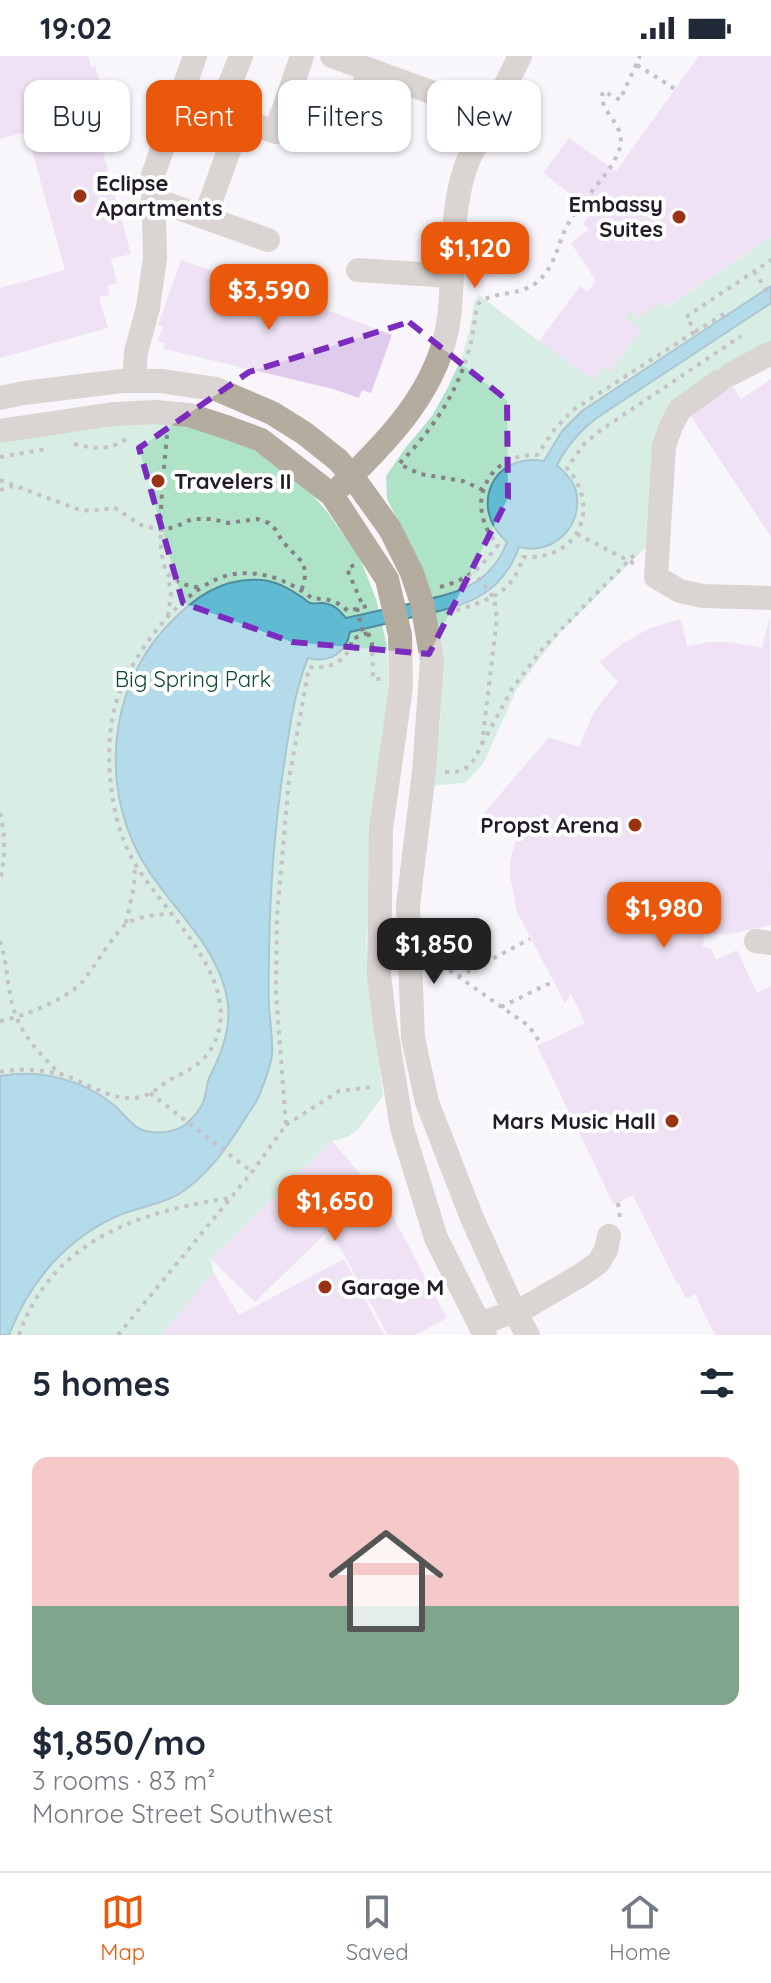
<!DOCTYPE html>
<meta charset="utf-8">
<style>
body{margin:0;font-family:Quicksand,sans-serif;background:#f6f6f7;color:#1f2937;height:100vh;display:flex;flex-direction:column;font-size:30px;white-space:nowrap}
*{box-sizing:border-box;margin:0}
p{font-size:26px;color:#747a83}
.icon{flex:none;width:44px;height:44px;fill:none;stroke:currentColor;stroke-width:2;stroke-linecap:round;stroke-linejoin:round}
.map{position:relative;height:1279px;overflow:hidden}
.side{display:flex;flex-direction:column;background:#fff;flex:1}
.side>*{flex:none}
.guide{position:absolute;left:24px;top:24px;width:724px;height:72px;display:flex;gap:16px}
.price{position:absolute;translate:-50% -68px;padding:0 18px;border-radius:16px;background:#ea580c;color:#fff;font-size:26px;line-height:52px;filter:drop-shadow(0 2px 4px #0008)}
.price::after{content:'';position:absolute;left:50%;top:48px;width:24px;height:18px;margin-left:-12px;background:inherit;clip-path:polygon(0 0,100% 0,50% 100%)}
.price.on{background:#222;color:#fff}
ul{padding:0;list-style:none}
li{display:grid;align-content:center;gap:16px;height:424px;padding:0 32px}
li span{display:grid;place-items:center;height:248px;border-radius:16px;color:#555}
li>.icon{margin-inline-start:auto}
span .icon{width:144px;height:144px;fill:#fffc;stroke-width:1}
li b{font-size:34px}
h2{display:flex;justify-content:space-between;align-items:center;height:96px;padding:0 32px;font-size:34px}
.chip{padding:0 28px;border-radius:16px;background:#fff;box-shadow:0 2px 6px #0004;font-size:28px;line-height:72px}
.chip.on{background:#ea580c;color:#fff}
.status{display:flex;justify-content:space-between;align-items:center;height:56px;padding:0 40px;background:#fff;direction:ltr}
.status svg{height:22px;fill:currentColor}
.tabs{display:flex;justify-content:space-around;align-items:center;height:112px;border-top:2px solid #e0e1e3;background:#fff;font-size:22px;color:#747a83}
.tabs a{display:grid;justify-items:center;gap:4px}
.tabs .on{color:#ea580c}
.map>svg:first-child{display:block}
.green{fill:#afe3c7}
.water{fill:#60bbd2;stroke:#4e8b9f;stroke-width:2}
.building{fill:#dfcbeb}
.lines{fill:none;stroke-linecap:round;stroke-linejoin:round}
.path{stroke:#868089;stroke-width:4;stroke-dasharray:4 6;stroke-linecap:butt}
.minor{stroke:#b4ad9f;stroke-width:24}
.marked{fill:none;stroke:#7b2cbf;stroke-width:6;stroke-dasharray:16 10;stroke-linejoin:round}
.poi-dot{fill:#9a3214;stroke:#fff;stroke-width:3}
.labels{text-anchor:middle;dominant-baseline:central;stroke-width:8;stroke-linejoin:round;paint-order:stroke}
.poi-label{font-size:22px;font-weight:bold;fill:#231c28;stroke:#fff;text-anchor:start}
.park-label{font-size:22px;fill:#0c4930;stroke:#fff}
</style>
<div class="status"><b>19:02</b><svg viewBox="0 0 49 12"><path d="M0 12V9h3v3zM5 12V6h3v6zM10 12V3h3v9zM15 12V0h3v12zM26 1h20v11H26zM47 4h2v5h-2z"/></svg></div>
<div class="map">
<svg width="771" height="1279" viewBox="0 0 771 1279">
<rect width="100%" height="100%" fill="#f9f5fb"/>
<path class="green" d="M771,181v108l-110,79 -10,32 3,70 -6,19 -91,91 -40,53 -34,75 -18,19 -36,3 11,-60 2,-54 -25,-113 -30,-60 -1,-23 20,-29 26,-31 16,-29 14,-30 8,-29 4,-26 5,-7 60,46 64,25 8,5 29,-41 -15,-12 5,-7 32,-10 5,6z
M147,365l41,5 43,14 31,14 49,39 17,20 32,45 16,41 11,47 2,44 -12,92 -11,161 17,153 -25,33 -10,8 -16,4 -121,118 2,13 -51,63h-162v-894z"/>
<path class="water" d="M771,230v17l-170,112c-20,14 -33,29 -44,50 8,8 16,15 19,26 8,35 -23,65 -57,56 -18,50 -55,59 -102,69 -23,6 -45,11 -67,16 -4,22 -21,31 -42,26 -13,32 -18,66 -23,100 -10,64 -15,129 -16,194 0,18 -1,37 0,55 1,16 4,33 3,48 -2,14 -8,28 -13,41 -4,9 -11,17 -16,26 -17,27 -36,54 -64,72 -17,10 -39,13 -57,20 -54,22 -93,68 -113,121h-9v-259c40,-7 82,3 114,29 8,7 17,20 26,24 14,6 35,4 46,-5 8,-7 15,-15 18,-24 3,-9 2,-16 6,-24 14,-27 24,-56 15,-87 -12,-45 -50,-79 -75,-116 -51,-75 -45,-181 17,-247 26,-28 55,-49 94,-46 15,1 27,8 39,16 4,2 6,5 10,7 3,1 8,0 11,0 12,0 18,7 25,15 22,-5 45,-10 67,-15 42,-10 77,-16 94,-61 -39,-34 -15,-90 37,-81l18,-30 20,-20z"/>
<path class="building" d="M0,0h88l3,11 4,-1 8,28 -4,1 2,6 -11,4 41,149 -20,5 6,24 -10,3 3,9 -11,2 9,31 -108,30v-70l65,-18 -37,-134 -6,-3 -22,6z
M699,0h72v181l-105,70 -4,-6 -26,18 -6,-8 -5,7 16,11 -30,42 -8,-5 -10,14 -54,-39 41,-55 8,6 8,-11 -25,-38 18,-13 -6,-6 9,-13 -49,-38 26,-35 47,33z
M181,204l62,22 2,-4 147,57 -21,58 -9,-3 -3,8 -26,-9 -169,-40 1,-6 -7,-2 5,-14 -5,-2z
M728,323l13,20 30,-20v158l-86,-130z
M770,560l1,309 -41,9h-26l-1,13 8,1 5,12 21,-10 20,43 14,-7v349h-56l-20,-41 -9,5 -7,-15h-2l-44,-89 -19,10 -77,-159 48,-23 -14,-29 -6,9 -48,-91 -7,-35v-16l9,-31 -40,-11 70,-82 30,10 14,-33 10,-14 15,-18 -18,-20 22,-18 28,-16 31,-9 6,27 22,-4h18l35,6z
M332,1085l37,43 5,-3 73,137 -32,17h-27l-58,-106 -75,73 -44,-43z
M344,1203l40,76h-222l51,-63 26,43z"/>
<g class="lines">
<path class="path" d="M637,9l38,24
M754,215l17,27
M724,258l-28,17 -10,-14 85,-57
M167,379c-2,27 -14,120 1,139 8,10 24,13 35,14
M74,388c21,5 38,7 56,-8
M0,401l46,-8
M0,424l77,29 14,2 24,-3 26,17 20,5 14,-3 17,-8h20l16,4 29,-4 12,4 7,7 6,11 22,23 1,12 -3,13
M0,434l13,-4
M483,434l-20,-9 -43,-7 -21,-10c33,-34 59,-71 71,-118 4,-14 4,-30 9,-43 17,-13 38,-6 57,-20 20,-16 21,-39 32,-59 12,-23 47,-54 52,-77 6,-25 -23,-34 -17,-56l17,9 20,-44
M577,478l60,31
M354,509l-7,4 16,37
M440,531c29,-8 40,-18 58,-42 -35,-38 -12,-92 39,-90l17,-25 19,-20 123,-79
M357,552l7,28
M447,558c36,-14 64,-15 76,-57 55,4 79,-49 44,-89l17,-24 17,-14 140,-94
M168,560l3,-21 -3,-20
M368,577l4,11 1,35h8
M482,688l30,-55 31,-41 92,-94
M445,716c24,1 28,-9 37,-28l15,-126 -3,-20 -20,-26
M0,757c6,24 5,45 0,68
M126,867l8,-37 1,-20
M0,885c7,21 7,42 12,63 8,30 26,48 47,69
M433,903l96,67 12,18
M458,921l72,-38
M501,951l53,-26
M0,965c25,-5 66,-21 83,-40 11,-13 34,-53 46,-59 12,-6 29,-8 42,-8
M0,1016c19,-4 41,-2 60,2 27,7 57,33 86,21 9,-3 17,-11 25,-16 15,-7 29,-14 39,-28 40,-64 -42,-134 -73,-184 -14,-22 -22,-49 -25,-74 -5,-33 -4,-71 8,-102 17,-41 55,-93 97,-112 33,-14 70,-1 96,20 15,-1 24,2 35,12l19,-5
M150,1037l102,79
M286,1069l53,-34 34,-4
M618,1147l2,15
M19,1279c33,-95 119,-123 210,-137
M118,1279l134,-163 34,-47 -10,-131 1,-77 12,-138 20,-112c22,2 39,-5 43,-28l21,-8"/>
<path class="minor" d="M332,0l159,58
M281,59l26,9
M240,64l-21,-9 22,-55
M346,80l23,-66
M153,143l115,41
M205,161l35,-97 36,12 26,-76
M358,214l93,6
M731,318l40,-21
M134,325l2,-29 12,-44 7,-50 -2,-83 42,-119
M718,326l-38,27 -9,17 -7,20 -8,131 24,14 23,5 68,2
M0,342l24,-5 98,-12h39l55,8 56,24 32,20 34,27 14,16 38,53 22,44 10,30 10,58 -8,111 -16,133 5,133 14,64 45,116 42,93 14,24
M0,375l113,-17 43,-2 33,3 37,12 35,13 71,55 55,84 13,56 1,52 -20,142 -2,146 5,42 18,111 34,110 49,97
M342,429c48,-46 98,-98 107,-167 6,-50 0,-103 17,-152 4,-11 11,-22 16,-33 13,-26 25,-51 38,-77
M756,885l15,2
M480,1268l48,-18 53,-31 17,-12 8,-13 3,-14"/>
</g>
<path d="M0 0H771V1279H0ZM409,266l98,78 1,98 -79,156 -137,-12 -109,-39 -44,-155 110,-76z" fill="#f9f5fb" fill-opacity=".55" fill-rule="evenodd"/>
<path class="marked" d="M409,266l98,78 1,98 -79,156 -137,-12 -109,-39 -44,-155 110,-76z"/>
<g class="poi-dot">
<circle cx="80" cy="140" r="8"/>
<circle cx="679" cy="161" r="8"/>
<circle cx="158" cy="425" r="8"/>
<circle cx="635" cy="769" r="8"/>
<circle cx="672" cy="1065" r="8"/>
<circle cx="325" cy="1231" r="8"/>
</g>
<g class="labels">
<g class="poi-label">
<text x="96" y="127">Eclipse<tspan x="96" dy="25">Apartments</tspan></text>
<text x="663" y="148" text-anchor="end">Embassy<tspan x="663" dy="25">Suites</tspan></text>
<text x="174" y="425">Travelers II</text>
<text x="619" y="769" text-anchor="end">Propst Arena</text>
<text x="656" y="1065" text-anchor="end">Mars Music Hall</text>
<text x="341" y="1231">Garage M</text>
</g>
<g class="park-label">
<text x="193" y="623">Big Spring Park</text>
</g>
</g>
</svg>
<b class="price" style="left:475px;top:234px">$1,120</b>
<b class="price" style="left:269px;top:276px">$3,590</b>
<b class="price" style="left:664px;top:894px">$1,980</b>
<b class="price on" style="left:434px;top:930px">$1,850</b>
<b class="price" style="left:335px;top:1187px">$1,650</b>
<div class="guide">
<a class="chip">Buy</a>
<a class="chip on">Rent</a>
<a class="chip">Filters</a>
<a class="chip">New</a>
</div>
</div>
<section class="side">
<h2>5 homes<svg class="icon" aria-label="filters" viewBox="0 0 24 24"><path d="M4 7h16M4 17h16"/><circle cx="9" cy="7" r="2"/><circle cx="15" cy="17" r="2"/></svg></h2>
<ul>
<li><span style="background:linear-gradient(#f6c9c9 60%,#7fa58c 0)"><svg class="icon" aria-label="home" viewBox="0 0 24 24"><path d="M3 11l9-7 9 7M6 9v11h12V9"/></svg></span><div><b>$1,850/mo</b><p>3 rooms · 83 m²</p><p>Monroe Street Southwest</p></div></li>
</ul>
</section>
<nav class="tabs">
<a class="on"><svg class="icon" aria-label="map" viewBox="0 0 24 24"><path d="M3 6l6-2 6 2 6-2v14l-6 2-6-2-6 2zM9 4v14M15 6v14"/></svg>Map</a>
<a><svg class="icon" aria-label="saved" viewBox="0 0 24 24"><path d="M7 4h10v16l-5-4-5 4z"/></svg>Saved</a>
<a><svg class="icon" aria-label="home" viewBox="0 0 24 24"><path d="M3 11l9-7 9 7M6 9v11h12V9"/></svg>Home</a>
</nav>
